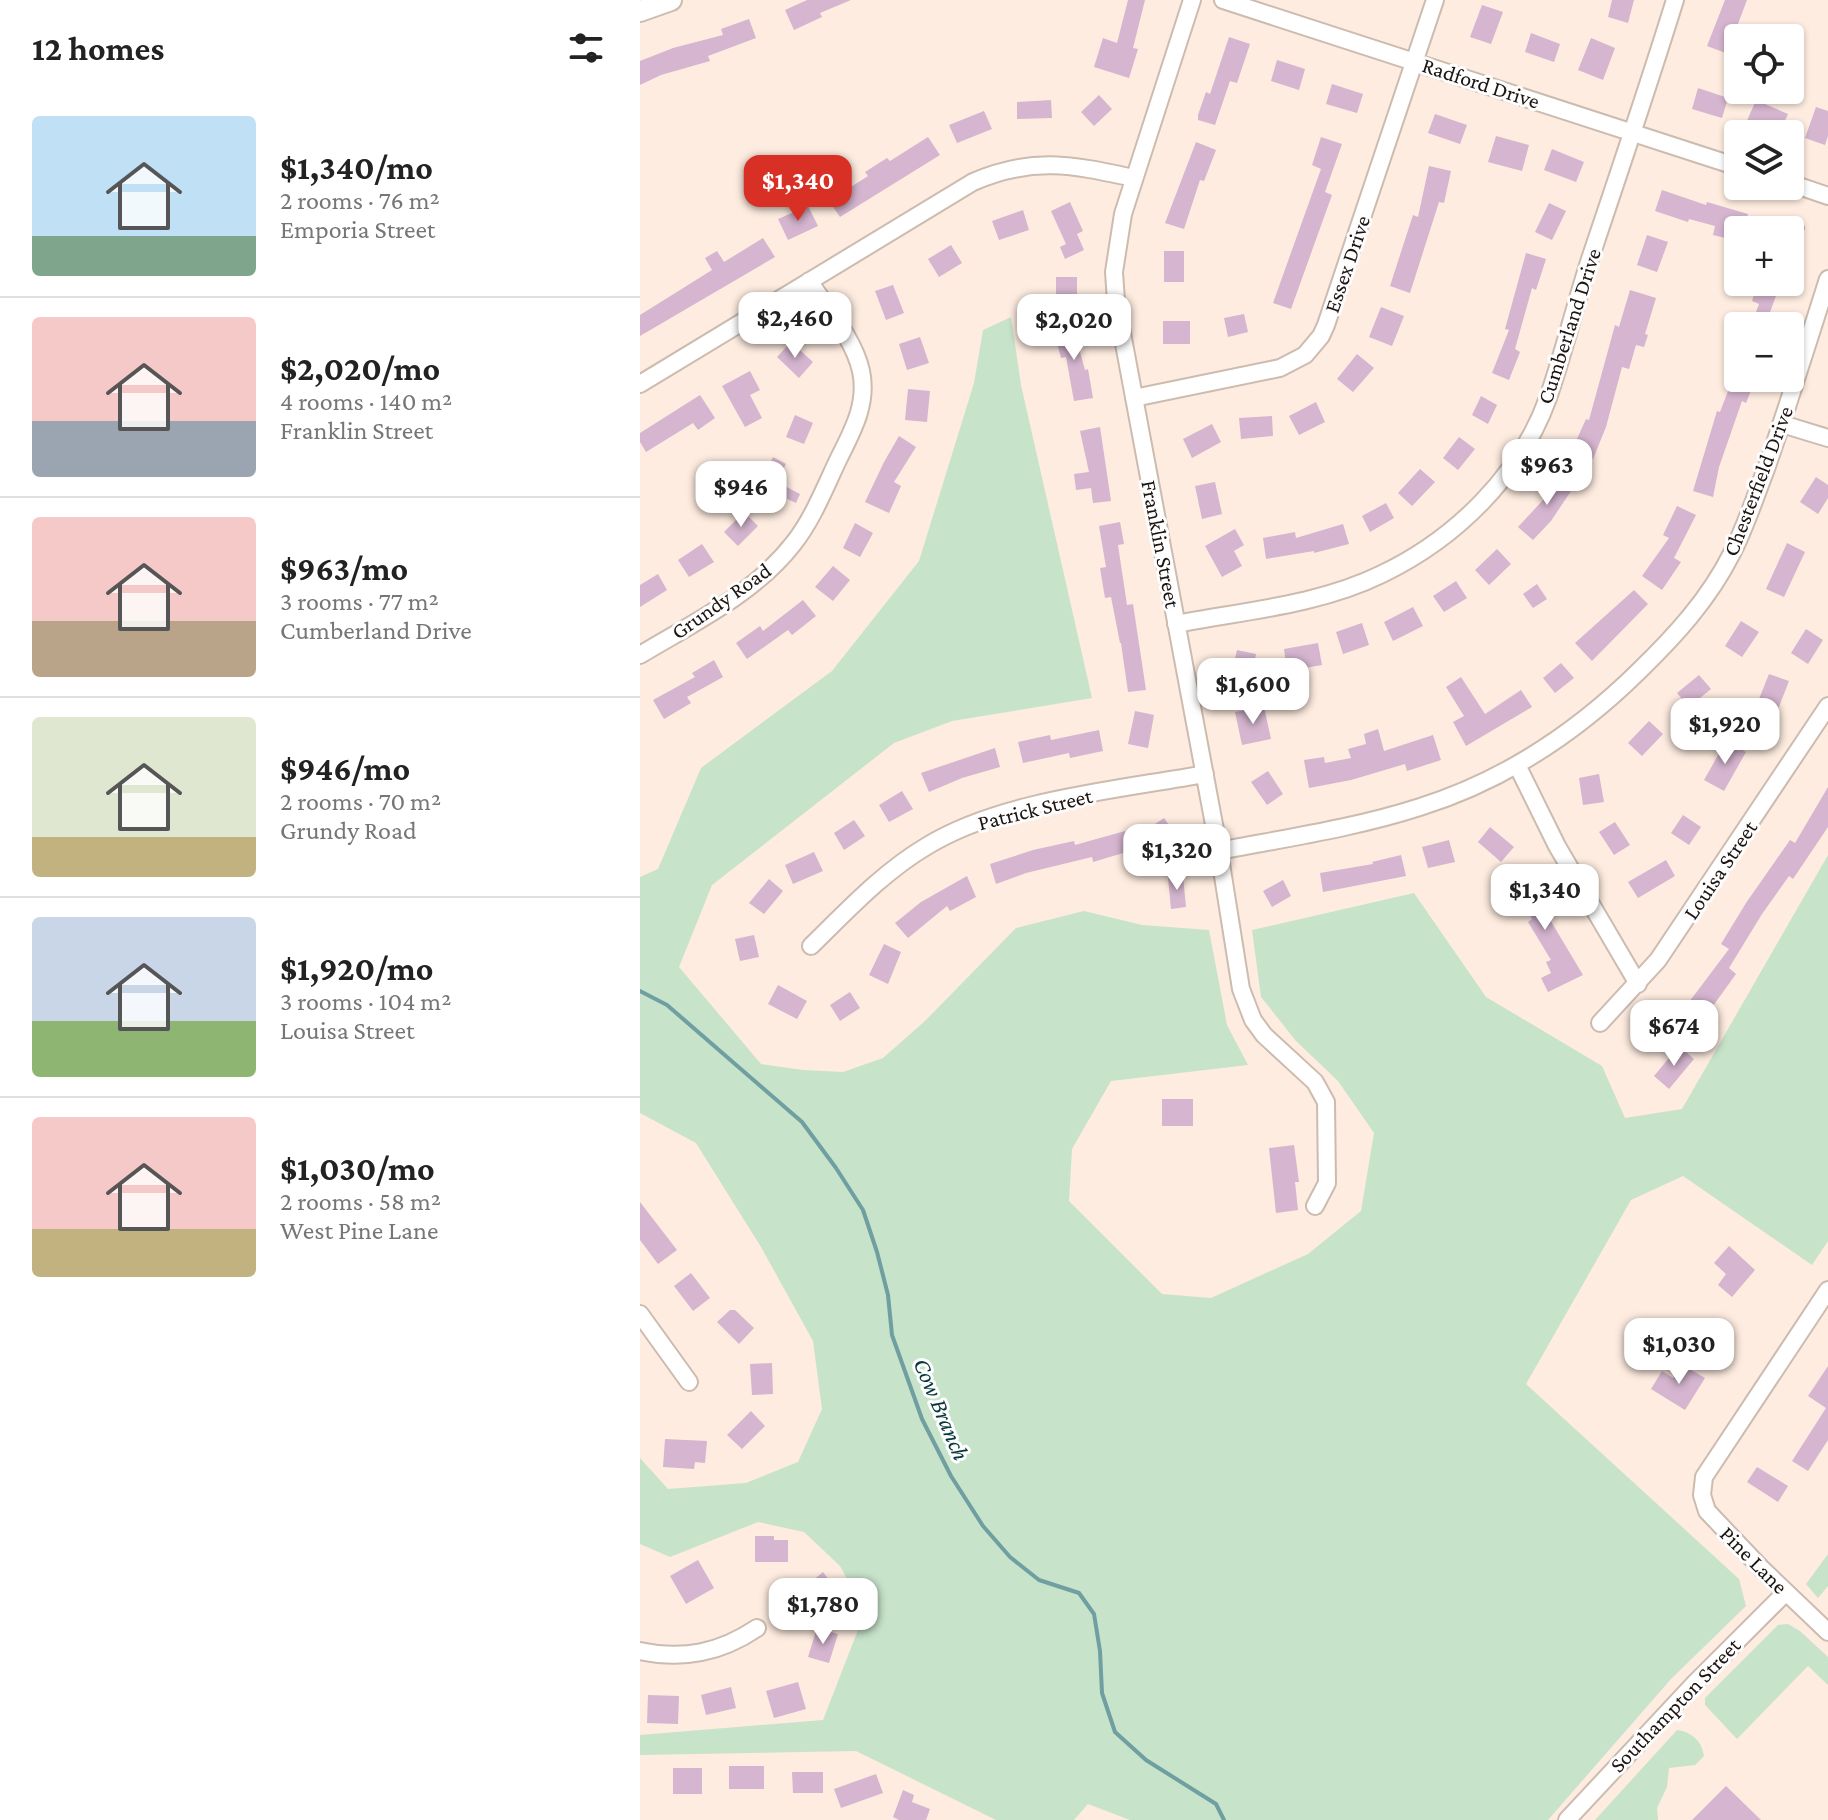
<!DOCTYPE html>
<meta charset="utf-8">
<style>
body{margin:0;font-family:"Crimson Pro",serif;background:#f6f6f6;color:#222;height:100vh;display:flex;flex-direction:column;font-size:30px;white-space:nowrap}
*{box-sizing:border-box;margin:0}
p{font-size:26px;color:#767676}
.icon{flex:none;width:44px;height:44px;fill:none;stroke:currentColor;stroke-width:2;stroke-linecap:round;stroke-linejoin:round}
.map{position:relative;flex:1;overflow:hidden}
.side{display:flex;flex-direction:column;background:#fff;width:640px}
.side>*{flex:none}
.buttons{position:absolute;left:1084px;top:24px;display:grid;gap:16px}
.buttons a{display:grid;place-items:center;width:80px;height:80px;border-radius:8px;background:#fff;box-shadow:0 2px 6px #0004;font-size:40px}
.price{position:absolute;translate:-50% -68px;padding:0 18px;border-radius:16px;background:#fff;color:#222;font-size:26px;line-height:52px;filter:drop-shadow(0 2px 4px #0008)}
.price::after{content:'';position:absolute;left:50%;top:48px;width:24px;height:18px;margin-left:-12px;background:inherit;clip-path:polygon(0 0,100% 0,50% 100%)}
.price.active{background:#d93025;color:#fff}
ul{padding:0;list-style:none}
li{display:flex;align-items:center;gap:24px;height:200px;padding:0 32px}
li+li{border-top:2px solid #e0e0e0}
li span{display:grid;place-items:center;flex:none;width:224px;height:160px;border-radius:8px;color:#555}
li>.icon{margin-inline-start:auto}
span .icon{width:96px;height:96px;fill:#fffc;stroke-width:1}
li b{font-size:34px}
h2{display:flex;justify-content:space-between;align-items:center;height:96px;padding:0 32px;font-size:34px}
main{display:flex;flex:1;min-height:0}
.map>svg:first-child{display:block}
.green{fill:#c7e3ca}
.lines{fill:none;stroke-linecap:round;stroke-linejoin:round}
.stream{stroke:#709fa1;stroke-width:4}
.building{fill:#d5b5cf}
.minor-casing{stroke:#ccbbaf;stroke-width:20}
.tertiary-casing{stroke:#ccbbaf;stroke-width:24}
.minor{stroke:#fff;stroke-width:16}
.tertiary{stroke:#fff;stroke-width:20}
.labels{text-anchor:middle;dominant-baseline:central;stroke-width:6;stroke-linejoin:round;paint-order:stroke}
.street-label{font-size:22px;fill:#1b1411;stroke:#fdfdfd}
.water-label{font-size:24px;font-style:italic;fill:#08373a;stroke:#fdfdfd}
</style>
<main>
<section class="side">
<h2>12 homes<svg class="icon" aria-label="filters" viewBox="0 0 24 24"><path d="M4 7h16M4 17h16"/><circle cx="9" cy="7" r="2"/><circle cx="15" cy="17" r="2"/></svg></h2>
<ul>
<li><span style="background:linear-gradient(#bfe0f5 75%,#7fa58c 0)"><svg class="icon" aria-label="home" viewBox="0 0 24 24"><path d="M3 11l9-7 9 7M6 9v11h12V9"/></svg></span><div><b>$1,340/mo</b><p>2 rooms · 76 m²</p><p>Emporia Street</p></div></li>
<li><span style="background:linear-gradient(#f6c9c9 65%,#9aa5b1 0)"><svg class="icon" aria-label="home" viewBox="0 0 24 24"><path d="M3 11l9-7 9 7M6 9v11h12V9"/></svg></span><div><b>$2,020/mo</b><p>4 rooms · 140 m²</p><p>Franklin Street</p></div></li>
<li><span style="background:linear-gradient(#f6c9c9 65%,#b9a48a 0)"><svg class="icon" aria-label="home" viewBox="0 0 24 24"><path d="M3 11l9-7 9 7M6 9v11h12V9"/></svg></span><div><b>$963/mo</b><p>3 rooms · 77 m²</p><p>Cumberland Drive</p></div></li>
<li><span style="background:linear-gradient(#dfe7d0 75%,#c2b280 0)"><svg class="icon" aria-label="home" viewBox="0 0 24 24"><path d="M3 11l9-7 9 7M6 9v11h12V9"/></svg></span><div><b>$946/mo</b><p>2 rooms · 70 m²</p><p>Grundy Road</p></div></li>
<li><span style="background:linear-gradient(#c9d6e8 65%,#8fb573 0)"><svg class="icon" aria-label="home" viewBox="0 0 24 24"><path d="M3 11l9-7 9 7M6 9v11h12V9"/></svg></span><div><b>$1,920/mo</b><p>3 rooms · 104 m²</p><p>Louisa Street</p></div></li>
<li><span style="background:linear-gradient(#f6c9c9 70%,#c2b280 0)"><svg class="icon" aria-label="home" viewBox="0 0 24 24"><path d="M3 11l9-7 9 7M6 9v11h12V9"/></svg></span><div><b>$1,030/mo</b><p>2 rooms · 58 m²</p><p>West Pine Lane</p></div></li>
</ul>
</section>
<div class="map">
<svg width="1188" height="1820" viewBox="0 0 1188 1820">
<rect width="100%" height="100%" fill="#feece0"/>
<path class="green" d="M371,317l10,68 71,313 -140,23 -58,22 -182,142 -33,82 82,97 42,6 40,2 40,-14 42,-37 91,-93 68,-17 58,14 67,5 18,95 21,40 -137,16 -39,68 -3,52 93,93 49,4 97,-44 53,-43 13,-78 -36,-52 -42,-40 -35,-44 -9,-67 162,-37 72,104 116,69 23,52 57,-9 146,-254v386l-16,24 -129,-89 -52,24 -105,184 213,195 7,27 -75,73 -123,141h-418l-42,-16 -14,16h-78l-140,-69 -216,4v-20l183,-15 42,-108 -25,-46 -36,-34 -46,-10 -88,35 -30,-13v-86l28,31 78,-6 52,-21 24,-53 -9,-68 -52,-94 -65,-104 -56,-30v-236l18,-8 43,-101 131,-97 87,-110 55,-178 9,-53z
M1188,1554v32l-10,12 -12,-14z
M1148,1624l12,7 28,26v28l-20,-19 -71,73 -32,-34v-7l73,-73z
M1037,1730c15,2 25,11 27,26l-9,9 -26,3 -2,19 -10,21 1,12h-63z"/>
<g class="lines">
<path class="stream" d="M0,991l27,14 135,117 34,46 27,42 14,42 11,43 4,40 30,84 29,57 32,50 27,31 29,23 40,13 15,21 6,37 2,42 13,39 31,28 70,44 8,16"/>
</g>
<path class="building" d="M167,0h44l-31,13 2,4 -28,13 -9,-20z
M488,0h17l-12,48 5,1 -9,29 -35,-11 9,-29 14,5z
M972,0h22l-6,23 -20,-6z
M1085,0h22l-11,29 5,2 -10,24 -24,-9z
M842,5l21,7 -12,32 -21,-7z
M109,19l7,19 -48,18 2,5 -49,14 -21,10v-24l33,-13 50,-13 -2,-6z
M891,33l29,11 -6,18 -29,-10z
M589,37l21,7 -13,39 -7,-2 -15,44 -17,-5v-5l8,-23 4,2z
M951,38l24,10 -12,32 -25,-10z
M637,60l28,9 -6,21 -28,-9z
M692,84l31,10 -6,19 -31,-9z
M1058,88l30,10 -6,20 -30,-9z
M459,95l13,14 -18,17 -13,-14z
M411,100l1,18 -35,1v-17z
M1116,100l32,14 -9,20h-7l-26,-11z
M1176,107l12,4v25l-3,9 -20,-7z
M344,111l8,18 -35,14 -8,-18z
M795,114l32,11 -7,19 -32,-11z
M856,136l33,9 -7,26 -34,-9z
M288,137l12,18 -100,62 -11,-16 39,-25 -3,-4 22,-14 3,3z
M681,137l21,7 -17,48 7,3 -41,114 -18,-6 48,-134 -9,-4z
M556,142l20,8 -12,31 -4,-1 -16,49 -19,-6z
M912,149l32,13 -8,20 -32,-12z
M789,166l22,5 -7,32 -5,-1 -29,91 -20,-7 23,-71 5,2z
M1022,190l44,15 1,-3 41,12 -5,16h-11l-3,9 -16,-4 2,-9 -26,-7 -1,3 -33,-11z
M430,202l13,29 -6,3 7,16 -19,9 -5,-12 6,-3 -15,-33z
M909,203l17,8 -14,29 -17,-8z
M168,206l10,20 -30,14 -10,-21z
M383,210l6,20 -30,10 -7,-19z
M1133,217l32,9v4h-36z
M1007,235l21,7 -11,30 -20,-7z
M123,238l12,19 -135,79v-21l72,-45 -7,-12 12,-7 7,11z
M311,245l11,18 -23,14 -11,-18z
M524,251h20v31h-20z
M886,253l20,6 -10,31 -4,-2 -17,61 5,3 -11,28 -17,-7 17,-43 -4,-1z
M416,277h21v26h-21z
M1118,282h23l-16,44h-14l8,-22 -7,-3z
M253,285l11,28 -18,7 -11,-29z
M990,290l26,8 -11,36 3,1 -4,12 -8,-2 -7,24 -7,-2 -16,60 -13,32 -21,-9 14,-31 3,1 26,-95 4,2z
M741,307l23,9 -12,30 -23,-9z
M604,314l4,18 -20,5 -4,-19z
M523,321h27v23h-27z
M432,323l13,47 3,-1 5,29 -19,3 -8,-44 -5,1 -8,-30z
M280,337l9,26 -22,7 -8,-26z
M151,342l22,20 -14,16 -22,-21z
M717,354l17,14 -21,24 -16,-13z
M110,371l10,19 -10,5 12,23 -17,9 -23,-41z
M1093,378h23l-10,25 -4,-2 -23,66 -6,30 -20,-6 24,-80 3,1z
M268,389l22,2 -3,31 -22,-2z
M60,395l15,23 -17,12 -5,-7 -47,29 -6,-10v-9z
M841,396l16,9 -9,19 -16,-9z
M676,402l9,20 -26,13 -10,-19z
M155,415l18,8 -9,21 -18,-7z
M632,416l1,20 -32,3 -2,-21z
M572,424l9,18 -29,16 -9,-19z
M460,427l11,74 -18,2 -2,-15 -15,2 -2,-16 15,-2 -9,-41z
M259,436l17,11 -22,35 7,4 -12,27 -24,-11 19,-40z
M819,437l16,12 -17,21 -15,-12z
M133,457l13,7 -9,18 23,12 -4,9 -37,-17z
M780,469l15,13 -23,24 -14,-13z
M917,474l18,11 -24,36 -18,19 -15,-13 26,-28 -2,-2z
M1176,477l12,8v13l-10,16 -18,-12z
M575,482l7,32 -20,5 -7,-33z
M746,503l8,15 -24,14 -8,-16z
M1037,506l19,9 -22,43 7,4 -19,28 -20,-14 27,-38 -6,-3z
M104,512l14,14 -20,20 -14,-14z
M480,522l4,22 -6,1 9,60 6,-1 13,86 -18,2 -7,-49h-1l-9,-46 -6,1 -5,-30 6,-1 -7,-41z
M215,523l18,10 -13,24 -17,-9z
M703,524l6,20 -35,9v-2l-48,8 -3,-21 32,-6 1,6z
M595,529l9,16 -10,6 8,15 -20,11 -17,-31z
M1147,543l18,9 -21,45 -18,-8z
M62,544l12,18 -25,15 -11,-17z
M857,549l14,15 -22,21 -14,-15z
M193,566l17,14 -17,21 -18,-14z
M18,574l9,16 -27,17v-22z
M816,581l11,17 -23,14 -11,-16z
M897,584l10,15 -14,9 -10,-14z
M994,590l14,14 -56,57 -17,-18z
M163,600l13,16 -24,19 -4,-5 -41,29 -11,-16 24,-17 3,5z
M773,607l10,19 -30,15 -9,-19z
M1101,621l18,11 -17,25 -17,-11z
M722,623l7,22 -26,9 -7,-22z
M1166,629l17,11 -15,24 -17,-11z
M678,643l4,22 -35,6 -3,-22z
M597,650l19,4 -5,27 -20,-4z
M74,660l9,17 -36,20 4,6 -27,16 -11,-19 42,-23 -3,-4z
M921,663l13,15 -19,15 -12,-15z
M1129,674l20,7 -16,41 -20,-8z
M1059,675l12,14 -22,18 -12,-14z
M821,677l24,37 36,-24 11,17 -66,39 -13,-24 11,-6 -18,-29z
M624,707l7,32 -29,6 -7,-33z
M495,711l19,4 -6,33 -20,-4z
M1009,721l14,13 -21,22 -14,-13z
M738,729l6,22 49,-16 8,25 -34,11 -2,-7 -54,16 -42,8 -5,-28 20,-3 1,6 26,-5 -3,-9 18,-5 -2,-10z
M459,730l4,21 -33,7 -1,-5 -46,10 -5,-21 32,-7 1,5z
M1086,741l20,11 -22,39 -20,-11z
M355,748l5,19 -38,11 -33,14 -8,-19z
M628,771l15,23 -16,11 -16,-23z
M959,774l5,28 -21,3 -4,-27z
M1188,787v40l-35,52 -4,-3 -27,38 -33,54 7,6 -44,61 -18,-13 55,-73 -8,-5 25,-41 44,-63 5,3z
M262,791l11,18 -24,13 -10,-17z
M1043,815l18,12 -12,18 -18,-12z
M524,818l17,24 -18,12 -17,-24z
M214,820l11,16 -21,14 -10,-17z
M975,822l15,23 -16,10 -15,-23z
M850,827l24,20 -13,15 -23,-20z
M485,831l5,20 -37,11 -1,-5 -66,16 -30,11 -6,-20 43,-14 41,-9 1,4z
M809,840l6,22 -27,6 -6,-21z
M174,852l9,19 -30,13 -8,-19z
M761,855l5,21 -83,16 -3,-19 53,-9 -1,-2z
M1026,860l9,16 -37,22 -10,-16z
M884,864l18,32 -5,2 46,77 -35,17 -7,-14 10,-5 -5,-11 5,-2 -23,-38 4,-3 -25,-46z
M327,876l9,21 -26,14 -3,-5 -39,32 -13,-15 26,-21z
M543,876l3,31 -15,2 -3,-31z
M129,879l14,12 -19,23 -15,-11z
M643,880l8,16 -19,11 -9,-16z
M114,935l5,22 -19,4 -5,-22z
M244,944l17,8 -13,32 -19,-9z
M138,985l29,16 -10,18 -29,-15z
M210,992l10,16 -20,13 -10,-16z
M1039,1046l15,13 -25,30 -15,-13z
M522,1099h31v27h-31z
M654,1145l5,37h-4l3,28 -22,3 -7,-65z
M0,1202l37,48 -19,14 -18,-24z
M1089,1246l26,24 -23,27 -14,-12 8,-11 -12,-11z
M51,1273l19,25 -17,13 -19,-25z
M90,1310h5l19,18 -15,16 -22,-22z
M132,1363l1,31 -21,1 -2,-31z
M1041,1364l24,14 -20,32 -34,-21 11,-18 11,7z
M1188,1366v74l-20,31 -16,-10 34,-53 -18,-12z
M111,1411l14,15 -23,23 -15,-14z
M25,1439l42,2 -2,22 -10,-1 -1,7 -31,-2z
M1117,1467l31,19 -10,16 -31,-20z
M115,1536h19v4h14v22h-33z
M58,1560l16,28 -28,16 -16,-28z
M183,1572l18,24 -17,13 -18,-23z
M177,1628l21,6 -9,29 -21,-6z
M158,1682l8,27 -32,9 -8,-27z
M91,1687l5,21 -30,7 -5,-20z
M8,1695l31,1 -1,28 -31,-1z
M89,1766h35v23h-35z
M33,1768h29v26h-29z
M152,1772h31v21h-30z
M236,1774l7,19 -42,15 -7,-19z
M1086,1786l35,34h-69z
M263,1790l11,5 -2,7 18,7 -4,11h-27l-6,-3z"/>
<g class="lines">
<defs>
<path id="minor" d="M552,0l-69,214 -9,58 2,29 103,550 22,138 12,31 11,15 51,47 11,20 1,81 -12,23
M583,0l515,167
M1150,183l38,13
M0,384l333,-202c60,-26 100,-17 161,-4
M494,398l146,-30 25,-13 16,-19 5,-11 109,-325
M1142,424l46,14
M536,624c68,-13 143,-19 206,-50 73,-35 138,-98 166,-176 16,-46 27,-93 42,-139 29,-86 58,-172 85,-259
M0,655c53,-32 114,-61 153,-111 20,-25 32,-57 46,-86 14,-28 29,-55 22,-87 -7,-32 -34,-63 -52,-90
M877,765l40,81 81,138
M579,851c67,-13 136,-23 201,-44 83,-26 157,-75 219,-136 36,-35 70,-72 93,-118 14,-27 23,-56 34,-84 22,-63 42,-127 62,-190
M171,946c37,-36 72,-74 116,-100 75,-46 191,-56 278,-72
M960,1023l58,-63 170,-254
M1188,1290l-124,187 -2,18 5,16 54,57 67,64
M0,1314l49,68
M0,1651c43,9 80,2 117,-23
M927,1820l127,-136 92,-92"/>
<path id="tertiary" d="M0,11l31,-11"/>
</defs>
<use href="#minor" class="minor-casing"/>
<use href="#tertiary" class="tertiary-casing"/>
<use href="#minor" class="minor"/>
<use href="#tertiary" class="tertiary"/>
</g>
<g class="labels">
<g class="street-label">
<text transform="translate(841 83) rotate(18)">Radford Drive</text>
<text transform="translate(707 264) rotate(-71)">Essex Drive</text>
<text transform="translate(929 326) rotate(-72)">Cumberland Drive</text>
<text transform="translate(1118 481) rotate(-69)">Chesterfield Drive</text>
<text transform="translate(521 544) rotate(79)">Franklin Street</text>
<text transform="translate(81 601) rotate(-35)">Grundy Road</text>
<text transform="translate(395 809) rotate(-14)">Patrick Street</text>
<text transform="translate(1080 870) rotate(-56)">Louisa Street</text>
<text transform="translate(1114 1560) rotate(45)">Pine Lane</text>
<text transform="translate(1035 1705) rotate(-46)">Southampton Street</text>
</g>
<g class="water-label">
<text transform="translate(302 1409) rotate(67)">Cow Branch</text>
</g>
</g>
</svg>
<div class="buttons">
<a><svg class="icon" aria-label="locate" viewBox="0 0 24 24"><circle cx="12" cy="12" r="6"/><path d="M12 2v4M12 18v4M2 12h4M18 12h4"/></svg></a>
<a><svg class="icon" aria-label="layers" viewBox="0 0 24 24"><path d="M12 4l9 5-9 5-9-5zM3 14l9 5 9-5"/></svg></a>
<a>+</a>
<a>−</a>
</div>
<b class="price active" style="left:158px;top:223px">$1,340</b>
<b class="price" style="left:155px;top:360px">$2,460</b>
<b class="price" style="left:434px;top:362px">$2,020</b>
<b class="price" style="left:907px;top:507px">$963</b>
<b class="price" style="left:101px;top:529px">$946</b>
<b class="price" style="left:613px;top:726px">$1,600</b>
<b class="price" style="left:1085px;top:766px">$1,920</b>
<b class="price" style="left:537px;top:892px">$1,320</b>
<b class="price" style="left:905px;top:932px">$1,340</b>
<b class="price" style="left:1034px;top:1068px">$674</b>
<b class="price" style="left:1039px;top:1386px">$1,030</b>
<b class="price" style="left:183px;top:1646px">$1,780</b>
</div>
</main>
